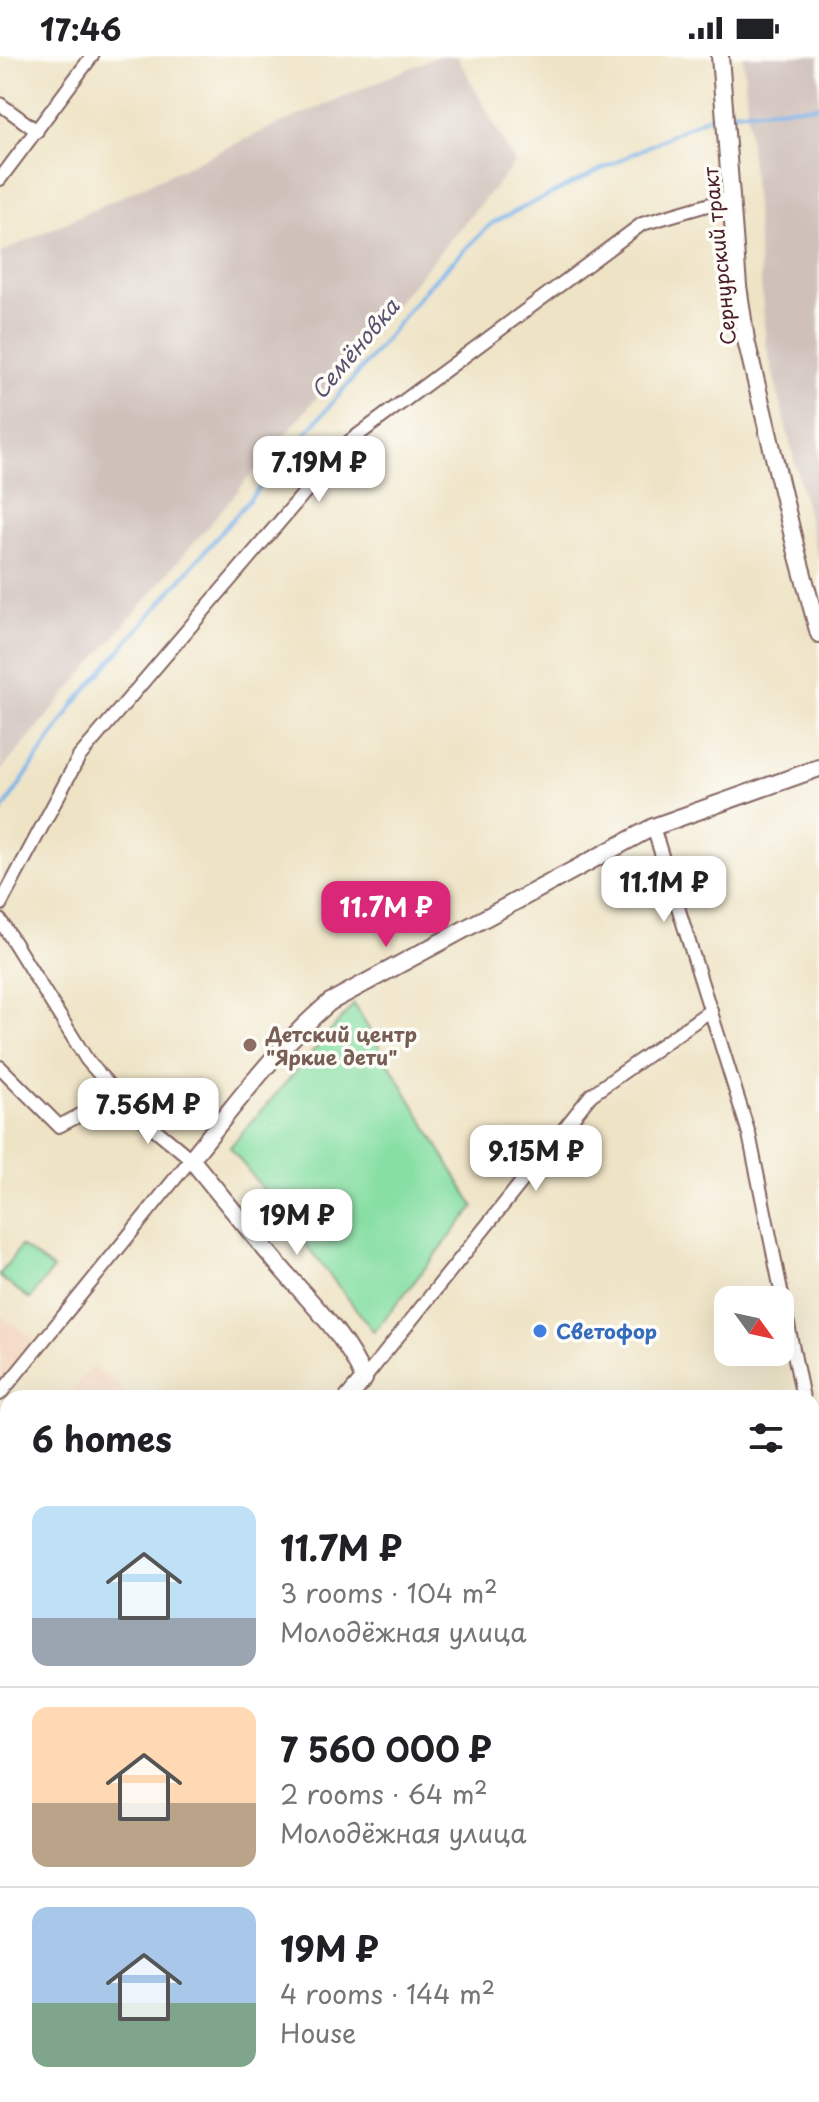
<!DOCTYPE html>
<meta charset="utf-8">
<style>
body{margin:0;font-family:"Playpen Sans",sans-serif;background:#f2f2f2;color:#202124;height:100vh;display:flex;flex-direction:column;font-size:30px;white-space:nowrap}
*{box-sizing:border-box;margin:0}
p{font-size:26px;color:#757577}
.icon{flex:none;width:44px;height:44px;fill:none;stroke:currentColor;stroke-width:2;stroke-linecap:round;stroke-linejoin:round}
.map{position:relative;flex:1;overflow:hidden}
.drawer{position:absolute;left:0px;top:1334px;width:820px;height:712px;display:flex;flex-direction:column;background:#fff;border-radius:24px 24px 0 0;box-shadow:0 8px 32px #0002}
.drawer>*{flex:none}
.needle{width:52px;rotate:123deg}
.buttons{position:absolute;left:714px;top:1230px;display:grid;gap:16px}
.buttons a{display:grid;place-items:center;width:80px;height:80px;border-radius:16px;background:#fff;box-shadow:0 8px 32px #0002;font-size:40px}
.price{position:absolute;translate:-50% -68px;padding:0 18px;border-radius:16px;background:#fff;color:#222;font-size:26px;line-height:52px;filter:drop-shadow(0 2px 4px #0008)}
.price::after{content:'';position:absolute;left:50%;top:48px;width:24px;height:18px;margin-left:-12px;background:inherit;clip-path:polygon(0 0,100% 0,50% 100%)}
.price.selected{background:#db2777;color:#fff}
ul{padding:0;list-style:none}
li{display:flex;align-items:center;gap:24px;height:200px;padding:0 32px}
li+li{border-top:2px solid #e0e0e0}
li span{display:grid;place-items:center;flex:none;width:224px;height:160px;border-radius:16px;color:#555}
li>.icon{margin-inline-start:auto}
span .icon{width:96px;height:96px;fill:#fffc;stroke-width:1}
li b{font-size:34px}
h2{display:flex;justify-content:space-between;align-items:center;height:96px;padding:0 32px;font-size:34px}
.status{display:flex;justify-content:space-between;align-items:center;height:56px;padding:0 40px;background:#fff;direction:ltr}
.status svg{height:22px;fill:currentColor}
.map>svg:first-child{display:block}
.built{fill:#f3d4be}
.industrial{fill:#cfc0ba}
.green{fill:#87dfa4;stroke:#687f68;stroke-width:2}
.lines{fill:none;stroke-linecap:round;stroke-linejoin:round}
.stream{stroke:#78b2e9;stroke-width:4}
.street-casing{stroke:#836461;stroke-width:16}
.secondary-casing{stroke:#836461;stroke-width:20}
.street{stroke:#fff;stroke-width:12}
.secondary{stroke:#fff;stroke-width:16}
.education-dot{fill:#8d6e63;stroke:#fdfcf7;stroke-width:3}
.shop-dot{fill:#3f7fe0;stroke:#fdfcf7;stroke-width:3}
.labels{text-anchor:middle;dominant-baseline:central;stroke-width:7;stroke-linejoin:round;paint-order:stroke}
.street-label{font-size:20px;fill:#4a1f2b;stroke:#fdfcf7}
.education-label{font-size:20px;font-weight:bold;fill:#785e54;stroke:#fdfcf7;text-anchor:start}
.shop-label{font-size:20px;font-weight:bold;fill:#366cbe;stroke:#fdfcf7;text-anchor:start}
.water-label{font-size:22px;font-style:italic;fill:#5a526e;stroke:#fdfcf7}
</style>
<div class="status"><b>17:46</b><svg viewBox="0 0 49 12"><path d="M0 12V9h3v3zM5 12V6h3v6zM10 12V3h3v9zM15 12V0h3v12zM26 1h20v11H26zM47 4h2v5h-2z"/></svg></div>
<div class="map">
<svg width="819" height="2046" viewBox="0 0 819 2046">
<rect width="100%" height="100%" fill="#fdfcf7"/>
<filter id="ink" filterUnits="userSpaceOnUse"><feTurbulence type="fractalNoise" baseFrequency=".0125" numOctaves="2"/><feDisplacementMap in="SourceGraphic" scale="16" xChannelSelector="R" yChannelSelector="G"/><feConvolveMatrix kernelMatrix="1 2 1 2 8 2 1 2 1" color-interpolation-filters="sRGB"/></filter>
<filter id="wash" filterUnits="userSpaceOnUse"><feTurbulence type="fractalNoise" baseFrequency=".006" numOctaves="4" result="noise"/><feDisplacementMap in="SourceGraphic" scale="32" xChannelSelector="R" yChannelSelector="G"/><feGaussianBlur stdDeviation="1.8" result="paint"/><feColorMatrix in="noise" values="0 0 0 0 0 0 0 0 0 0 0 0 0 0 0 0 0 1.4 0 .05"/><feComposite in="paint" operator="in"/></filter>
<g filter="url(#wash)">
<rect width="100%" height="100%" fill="#eee3c5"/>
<path class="built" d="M0,1258l34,26 -34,43z
M92,1310l42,32h-68z"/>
<path class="industrial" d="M438,0h19l58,107 -515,609v-519l261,-121z
M743,0h76v506l-53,-218z"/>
<path class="green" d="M354,948l120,203 -100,125 -144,-185z
M21,1190l32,23 -23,30 -30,-22v-3z"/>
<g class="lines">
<path class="stream" d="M730,56l89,-6
M0,758l74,-110 294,-343 60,-75 64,-63 222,-109 7,-1"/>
</g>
</g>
<g filter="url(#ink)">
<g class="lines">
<defs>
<path id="street" d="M0,48l37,27
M0,123l92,-123
M653,771l96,307 54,264
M0,849l79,-148 267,-313 296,-220 89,-26
M0,864l87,140 40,46 64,53 -191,235
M0,1011l59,59 50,-26 16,5
M364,1323l227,-284 120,-85
M812,1388l7,34
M812,1547l7,-22
M0,1828l8,12
M0,2004l8,6
M46,2038l12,8
M147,2046l3,-8
M201,2046l8,-8
M635,2046l3,-8
M790,2046l16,-8"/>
<path id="secondary" d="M720,0l18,230 8,54 50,209 23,85
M348,1342l16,-19c-18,-43 -52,-75 -82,-110 -31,-36 -61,-73 -91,-110 44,-54 86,-112 139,-157l323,-175 166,-59
M81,2046l1,-8"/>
</defs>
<use href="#street" class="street-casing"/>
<use href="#secondary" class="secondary-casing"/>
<use href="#street" class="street"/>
<use href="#secondary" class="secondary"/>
</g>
</g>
<circle class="education-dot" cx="250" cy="989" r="8"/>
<circle class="shop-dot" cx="540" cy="1275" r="8"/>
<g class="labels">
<g class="street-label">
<text transform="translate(719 200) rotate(-96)">Сернурский тракт</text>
</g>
<g class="education-label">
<text x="266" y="978">Детский центр<tspan x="266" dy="23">"Яркие дети"</tspan></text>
</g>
<g class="shop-label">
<text x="556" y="1275">Светофор</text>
</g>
<g class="water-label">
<text transform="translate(354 292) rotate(-50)">Семёновка</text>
</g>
</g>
</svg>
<div class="buttons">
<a><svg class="needle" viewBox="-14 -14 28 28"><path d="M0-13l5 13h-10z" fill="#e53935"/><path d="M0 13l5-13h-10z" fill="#757577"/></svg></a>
</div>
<b class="price" style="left:319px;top:448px">7.19M ₽</b>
<b class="price" style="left:664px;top:868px">11.1M ₽</b>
<b class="price selected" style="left:386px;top:893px">11.7M ₽</b>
<b class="price" style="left:148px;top:1090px">7.56M ₽</b>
<b class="price" style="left:536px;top:1137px">9.15M ₽</b>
<b class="price" style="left:297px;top:1201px">19M ₽</b>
<section class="drawer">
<h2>6 homes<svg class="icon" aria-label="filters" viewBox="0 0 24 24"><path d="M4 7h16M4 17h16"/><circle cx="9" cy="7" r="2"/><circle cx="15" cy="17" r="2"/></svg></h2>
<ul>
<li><span style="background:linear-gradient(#bfe0f5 70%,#9aa5b1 0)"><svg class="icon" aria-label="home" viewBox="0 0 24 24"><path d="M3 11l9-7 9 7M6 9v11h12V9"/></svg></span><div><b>11.7M ₽</b><p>3 rooms · 104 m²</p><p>Молодёжная улица</p></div></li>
<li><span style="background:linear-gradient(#ffd9b3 60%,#b9a48a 0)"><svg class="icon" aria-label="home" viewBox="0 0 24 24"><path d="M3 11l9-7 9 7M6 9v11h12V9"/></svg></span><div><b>7 560 000 ₽</b><p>2 rooms · 64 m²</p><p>Молодёжная улица</p></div></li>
<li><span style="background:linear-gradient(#a9c7e8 60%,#7fa58c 0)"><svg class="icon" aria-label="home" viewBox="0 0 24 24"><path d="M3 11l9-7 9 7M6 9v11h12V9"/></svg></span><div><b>19M ₽</b><p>4 rooms · 144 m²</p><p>House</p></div></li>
</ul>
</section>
</div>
